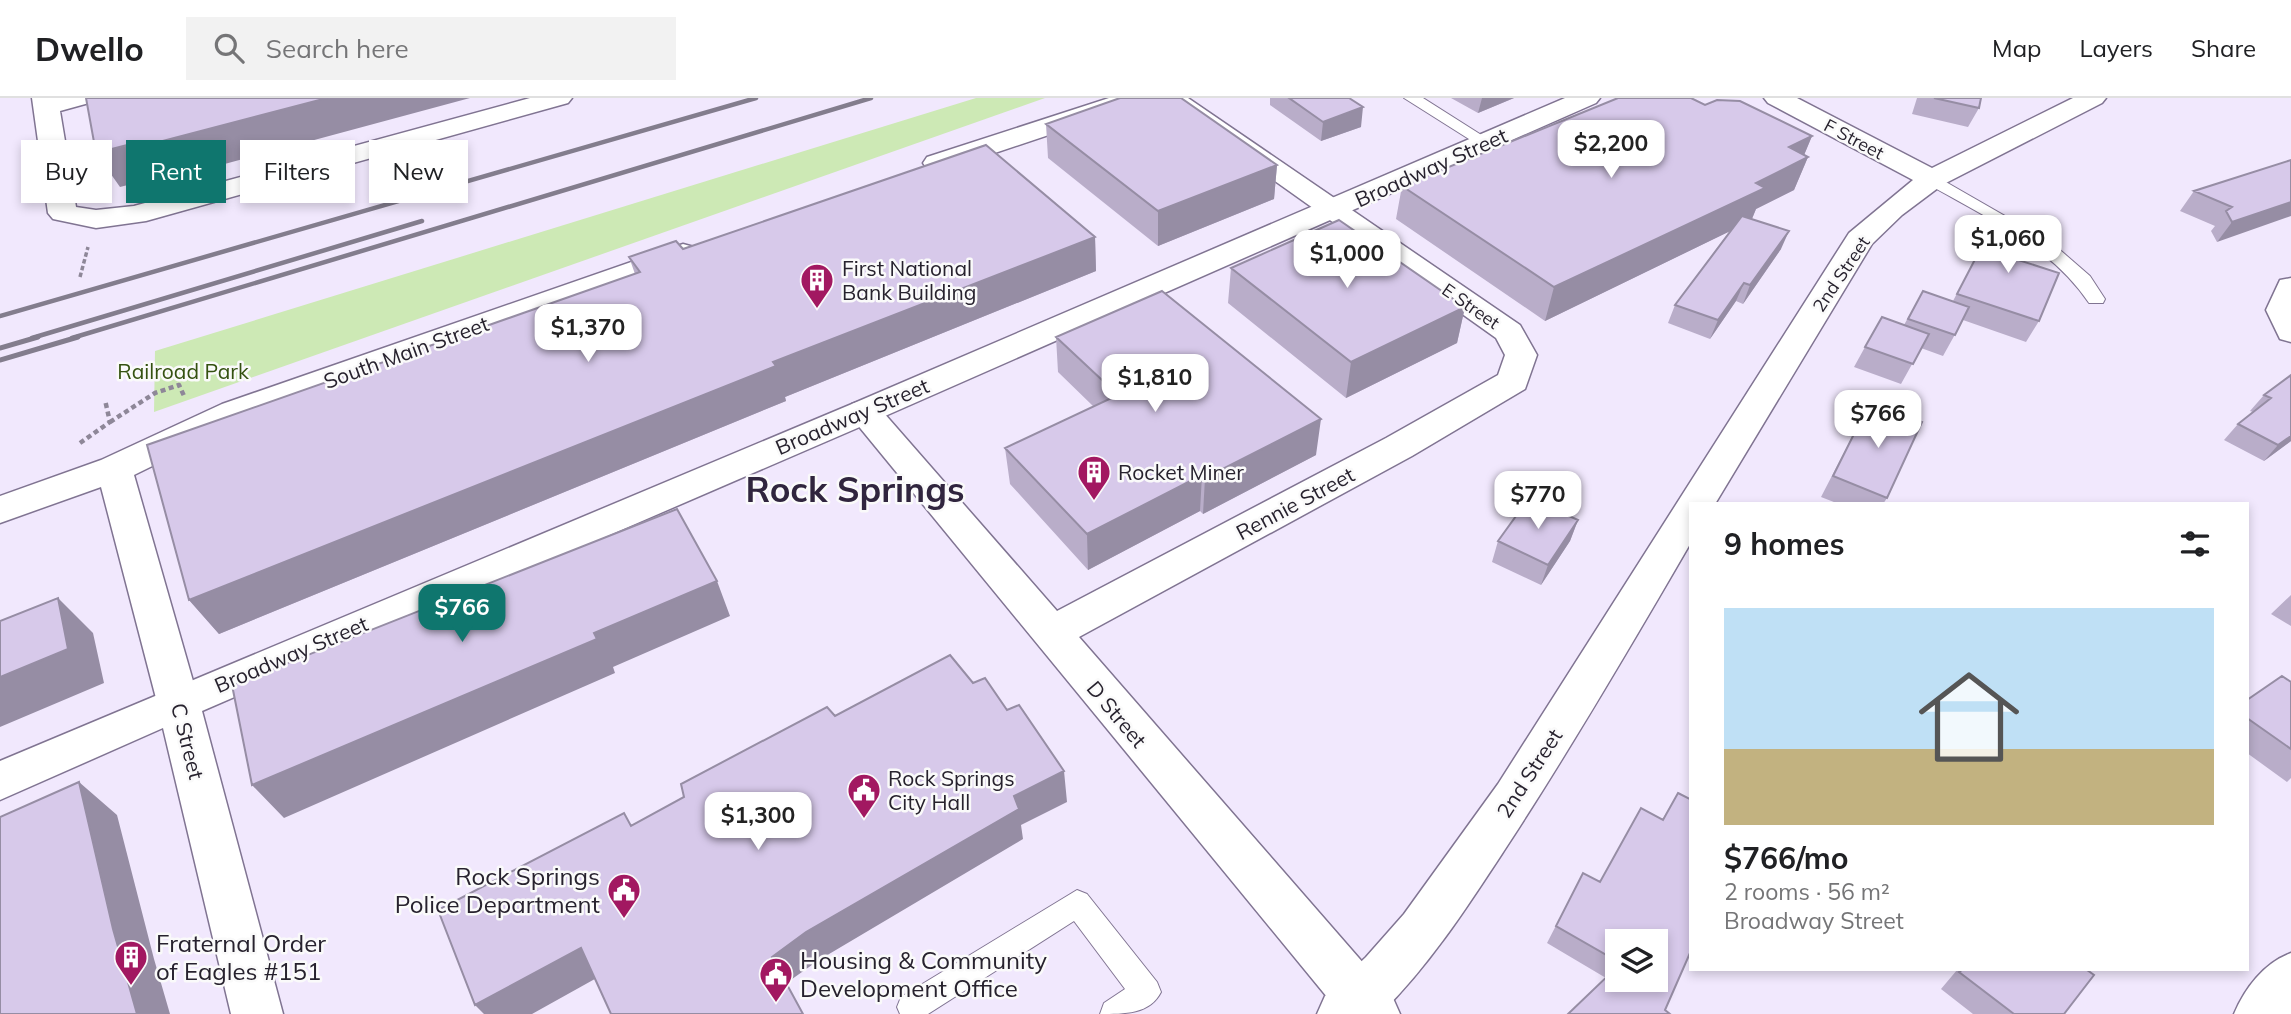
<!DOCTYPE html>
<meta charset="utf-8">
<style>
body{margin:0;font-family:Mulish,sans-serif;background:#f2f2f2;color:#202124;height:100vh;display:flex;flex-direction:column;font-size:26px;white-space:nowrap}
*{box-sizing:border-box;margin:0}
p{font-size:23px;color:#757577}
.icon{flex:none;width:38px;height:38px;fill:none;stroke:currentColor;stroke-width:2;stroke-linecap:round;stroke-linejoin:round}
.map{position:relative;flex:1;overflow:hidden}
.details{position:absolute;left:1689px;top:404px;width:560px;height:469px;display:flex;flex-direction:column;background:#fff;border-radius:0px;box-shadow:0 4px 10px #0003}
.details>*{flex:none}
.guide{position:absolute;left:21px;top:42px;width:665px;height:63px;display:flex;gap:14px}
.tools{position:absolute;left:1605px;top:831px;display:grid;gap:14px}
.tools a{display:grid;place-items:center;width:63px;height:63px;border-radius:0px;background:#fff;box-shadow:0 4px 10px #0003;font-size:35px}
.price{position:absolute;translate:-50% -60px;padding:0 16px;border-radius:14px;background:#fff;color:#222;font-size:23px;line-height:46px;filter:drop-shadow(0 2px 4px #0008)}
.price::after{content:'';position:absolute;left:50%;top:42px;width:21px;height:16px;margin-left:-10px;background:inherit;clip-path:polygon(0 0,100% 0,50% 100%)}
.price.on{background:#0f766e;color:#fff}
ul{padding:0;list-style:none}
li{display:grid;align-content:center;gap:14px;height:371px;padding:0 35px}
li+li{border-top:2px solid #e0e0e0}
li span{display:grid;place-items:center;height:217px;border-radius:0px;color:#555}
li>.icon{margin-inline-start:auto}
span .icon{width:126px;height:126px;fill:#fffc;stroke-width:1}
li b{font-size:30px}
h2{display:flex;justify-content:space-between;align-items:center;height:84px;padding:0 35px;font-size:30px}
.chip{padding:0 24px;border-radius:0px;background:#fff;box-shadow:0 4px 10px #0003;font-size:24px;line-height:63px}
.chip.on{background:#0f766e;color:#fff}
header{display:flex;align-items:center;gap:42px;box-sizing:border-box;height:98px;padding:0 35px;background:#fff;border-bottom:2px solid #e0e0e0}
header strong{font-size:33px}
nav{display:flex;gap:38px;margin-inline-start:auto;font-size:24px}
.search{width:490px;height:63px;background:#f2f2f2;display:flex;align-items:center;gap:18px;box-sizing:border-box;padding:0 24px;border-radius:0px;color:#757577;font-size:26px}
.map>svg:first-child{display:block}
.green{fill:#cde9b5}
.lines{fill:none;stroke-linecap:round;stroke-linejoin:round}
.service-casing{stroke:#807492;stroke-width:2}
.minor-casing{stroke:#807492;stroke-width:3}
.tertiary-casing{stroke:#807492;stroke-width:3}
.path-far1{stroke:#8e8798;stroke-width:3.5;stroke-dasharray:4.5 2.5;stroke-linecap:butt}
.path{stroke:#8e8798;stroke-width:4.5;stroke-dasharray:5 3.5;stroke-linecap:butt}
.service{fill:#fff;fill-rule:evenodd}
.minor{fill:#fff;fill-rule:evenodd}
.tertiary{fill:#fff;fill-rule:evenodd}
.rail-far1{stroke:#837d8d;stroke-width:4.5}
.rail{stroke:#837d8d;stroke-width:5}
.wall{fill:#b9adc9;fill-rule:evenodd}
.shaded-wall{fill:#968da4}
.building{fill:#d7c9ea;stroke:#968da4;stroke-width:2}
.labels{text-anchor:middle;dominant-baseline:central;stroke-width:5;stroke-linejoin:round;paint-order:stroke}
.far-street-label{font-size:18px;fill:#27222e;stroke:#fafafa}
.street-label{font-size:21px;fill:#27222e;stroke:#fafafa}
.poi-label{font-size:21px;fill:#27222e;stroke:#fafafa;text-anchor:start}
.park-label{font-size:21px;fill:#345110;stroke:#fafafa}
.near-poi-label{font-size:24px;fill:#27222e;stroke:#fafafa;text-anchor:start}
.town-label{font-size:35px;font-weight:bold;fill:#30253e;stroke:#fafafa}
</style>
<header>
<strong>Dwello</strong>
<div class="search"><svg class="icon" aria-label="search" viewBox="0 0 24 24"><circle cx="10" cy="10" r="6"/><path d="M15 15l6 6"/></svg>Search here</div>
<nav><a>Map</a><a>Layers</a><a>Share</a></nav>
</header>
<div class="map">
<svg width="2291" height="916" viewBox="0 0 2291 916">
<rect width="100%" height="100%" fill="#f1e8fd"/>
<path class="green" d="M976,0h69l-891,314 1,-61z"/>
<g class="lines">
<defs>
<path id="service" d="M1404,0h19l71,45 -2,3h-12z
M1932,76l120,69 38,33 15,23 -2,4h-14c-39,-58 -104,-86 -163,-120v-8z
M1077,792l10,4 70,88 4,10c-11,22 -36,22 -61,22l4,-11 21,-14 -51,-68 -146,93h-28l-3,-7 4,-10z"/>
<path id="minor" d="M32,0h61l-4,5 -29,8 16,96 20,3 38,-4 396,-108h42l-4,5 -422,118 -50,7 -43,-9 -5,-6z
M1109,0h39l-4,5 -197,66h-20l-4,-6 4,-6z
M1158,0h30l332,227 17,30 -12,34 -113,67 -333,181 313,359 8,18h-59l-494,-602 5,-8 12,-4 12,4 181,207 329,-173 112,-63 7,-20 -9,-17z
M683,146l11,3 4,6 -4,6 -448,161 -112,55 65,227 -6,12 -15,5 -15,-5 -6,-12 -56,-215 -101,36v-27l101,-36 121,-56z
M2291,180v64l-11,-3 -14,-29 14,-30z
M2291,855v61h-57c11,-26 30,-51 57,-61z"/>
<path id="tertiary" d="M1565,0h35l-4,5 -720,317 -674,291 81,303h-52l-68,-286 -163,72v-39l852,-357z
M1764,0h33l135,70 141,-70h33l-4,5 -160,82 -40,30 -30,29 -157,260h-25v40c-58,100 -116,199 -179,296 -40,61 -79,123 -131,174h-63l8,-18 41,-39 38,-43 94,-130 351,-551 64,-53 -145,-77z"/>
</defs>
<use href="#service" class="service-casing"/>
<use href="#minor" class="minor-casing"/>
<use href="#tertiary" class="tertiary-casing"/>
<path class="path-far1" d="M80,179l8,-30"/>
<path class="path" d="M110,324l45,-29 24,-8 6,13
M80,345l30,-21 -5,-22"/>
<use href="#service" class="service"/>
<use href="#minor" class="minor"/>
<use href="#tertiary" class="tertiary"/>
<path class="rail-far1" d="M0,218l756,-218
M32,240l390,-117
M72,240l799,-240"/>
<path class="rail" d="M0,250l38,-11
M0,262l78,-23"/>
</g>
<path class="wall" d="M1270,0h79l12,29 -40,14 -51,-36z
M1451,0h63l-36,15z
M1917,0h64l-2,10 -11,19 -56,-13z
M1705,7l107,31 -8,19 4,2 -14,33 -38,19 -4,10 29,30 -38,55 -7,-3 -26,38 -42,-16 7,-18 55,-74 -185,90 -149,-102 6,-33z
M1046,26l231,41 -3,34 -116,47 -110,-88z
M2291,62l-74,82 -6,-11 4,-5 -35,-15 14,-20z
M1995,123l20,38 24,62 -13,21 -63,-22 -20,36 -22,-8 -20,36 -47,-17 11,-20 39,-22 19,-34 30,10z
M1095,139l1,34 -311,126 1,4 -567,233 -30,-34 446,-326 -6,-17 54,-8z
M1231,170l234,39 -8,36 -111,55 -118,-95z
M1056,239l260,118 -113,59 -3,-3 -112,59 -78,-86 -5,-36 89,-41 -36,-35z
M2291,277v66l-27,20 -40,-21 14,-16 15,-12 -3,-1 14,-16z
M1870,304l17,96 -4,6h-44l-18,-7z
M1578,422l-8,21 -29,44 -49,-23 6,-21z
M2291,497v31l-20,-12z
M2291,584v96l-4,4 -40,-29v-53z
M1678,695l12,6v154l-25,57 5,4h-102l38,-36 -59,-35 36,-70 17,9 41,-74 21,12zM1617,844h39v38h-39z
M1957,872h130l-23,44h-91l-32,-25z"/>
<path class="shaded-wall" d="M327,0h143l-312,84 -3,-4 -35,9 -24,-34z
M1482,0h32l-36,15z
M1363,9l-2,20 -40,14 2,-19z
M1812,38l-10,24 6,-3 -14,33 -38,19 -5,12 -206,100 9,-34 202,-104 33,-36z
M1277,67l-3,34 -116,47v-35z
M2291,104v14l-74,26 15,-20z
M1789,133l-8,18 -38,55 7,-19z
M1095,139l1,34 -311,126 1,4 -567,233 -30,-34 584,-238z
M1744,185l-8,18 -26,38 8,-19z
M1465,209l-8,36 -111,55 5,-36z
M1321,321l-5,36 -113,59 2,-36z
M2291,338v5l-27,20 14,-16z
M1202,377l-2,36 -112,59 -1,-36z
M1578,422l-8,21 -29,44 7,-20z
M717,483l13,35 -117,51 2,6 -331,145 -32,-33 342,-152z
M58,500l35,35 11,50 -104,44v-50z
M1064,673l3,31 -46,23 2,14 -204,121 -34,24 -13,-27 34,-25 208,-136z
M79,684l38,33 37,144 16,55h-33l-24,-85z
M581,850l21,27 -70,39h-48l-9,-9z"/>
<path class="building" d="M86,0h241l-191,50 -1,-5 -39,10z
M1120,0h61l96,67 -119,46 -112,-87z
M1289,0h60l14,9 -40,15z
M1618,0h73l14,7 12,-5 23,1 72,35 -23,11 19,10 -52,26 9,5 -211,99 -152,-101z
M1934,0h47l-2,10z
M986,47l109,92 -322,125 3,4 -587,234 -42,-155 493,-173 -11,-15 47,-16 7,8z
M2291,62v42l-59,20 -6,-11 6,-4 -38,-16z
M1742,118l47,15 -39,54 -6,-2 -26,37 -43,-15z
M1339,122l126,87 -114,55 -120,-94z
M1995,123l36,13 -16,25 44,14 -20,48 -82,-27z
M1162,193l159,128 -116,59 -3,-3 -115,59 -82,-86 113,-53 -62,-58z
M1923,193l46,16 -14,28 -47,-16z
M1882,219l47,17 -16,30 -48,-17z
M2291,277v61l-13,9 -40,-21 33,-26 -7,-3z
M1870,304l52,20 -35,76 -54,-22z
M1529,400l49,22 -30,45 -50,-24z
M677,411l40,72 -123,52 3,6 -345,146 -20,-100z
M58,500l10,51 -68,28v-56z
M950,557l23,28 12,-5 22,32 12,-5 45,66 -50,25 5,13 -213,123 -34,25 31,57h-192l-30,-66 -106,57 -37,-95 186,-97 7,13 53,-29 -3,-13 146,-77 8,9z
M2282,578l9,6v67l-44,-31v-18z
M79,684l34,147 24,85h-137v-197z
M1678,695l12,6v154l-25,57 5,4h-102l49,-47v13h39v-38h-39v19l-61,-35 27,-53 17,9 41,-74 22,12z
M1962,872h125l7,5 -30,39h-50l-55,-42z"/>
<defs>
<symbol id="building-pin" viewBox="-11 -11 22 30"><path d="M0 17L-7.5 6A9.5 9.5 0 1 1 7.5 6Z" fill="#a21861" stroke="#fafafa"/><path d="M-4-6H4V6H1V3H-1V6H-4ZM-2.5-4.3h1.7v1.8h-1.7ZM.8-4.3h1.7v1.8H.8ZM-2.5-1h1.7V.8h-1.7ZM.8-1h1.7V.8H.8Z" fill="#fff"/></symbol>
<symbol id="civic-pin" viewBox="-11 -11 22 30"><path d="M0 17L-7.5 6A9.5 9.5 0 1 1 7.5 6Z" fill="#a21861" stroke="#fafafa"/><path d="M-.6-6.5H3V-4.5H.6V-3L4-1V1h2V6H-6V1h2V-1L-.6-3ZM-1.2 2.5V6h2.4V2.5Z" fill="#fff"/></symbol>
</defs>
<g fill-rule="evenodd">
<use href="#building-pin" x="798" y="163" width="38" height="52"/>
<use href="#building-pin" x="1075" y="355" width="38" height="52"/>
<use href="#civic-pin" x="845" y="673" width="38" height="52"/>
<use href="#civic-pin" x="605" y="773" width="38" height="52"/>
<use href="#building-pin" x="112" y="840" width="38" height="52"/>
<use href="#civic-pin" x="757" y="857" width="38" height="52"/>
</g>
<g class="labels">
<g class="far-street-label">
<text transform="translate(1854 41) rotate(28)">F Street</text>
<text transform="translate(1841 176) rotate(-56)">2nd Street</text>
<text transform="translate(1471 208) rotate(35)">E Street</text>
</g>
<g class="street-label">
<text transform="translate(1431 69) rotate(-24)">Broadway Street</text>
<text transform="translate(406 254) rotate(-20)">South Main Street</text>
<text transform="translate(852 318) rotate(-23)">Broadway Street</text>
<text transform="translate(1295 405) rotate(-28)">Rennie Street</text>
<text transform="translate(291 556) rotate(-23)">Broadway Street</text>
<text transform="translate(1117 616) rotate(50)">D Street</text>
<text transform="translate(188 643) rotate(76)">C Street</text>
<text transform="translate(1529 675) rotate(-57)">2nd Street</text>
</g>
<g class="poi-label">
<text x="842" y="170">First National<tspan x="842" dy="24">Bank Building</tspan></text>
<text x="1118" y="374">Rocket Miner</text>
<text x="888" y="680">Rock Springs<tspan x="888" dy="24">City Hall</tspan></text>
</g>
<g class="park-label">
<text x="183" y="273">Railroad Park</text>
</g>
<g class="near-poi-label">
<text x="600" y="778" text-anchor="end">Rock Springs<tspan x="600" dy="28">Police Department</tspan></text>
<text x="156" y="845">Fraternal Order<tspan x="156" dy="28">of Eagles #151</tspan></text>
<text x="800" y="862">Housing &amp; Community<tspan x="800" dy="28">Development Office</tspan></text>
</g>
<g class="town-label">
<text x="855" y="391">Rock Springs</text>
</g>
</g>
</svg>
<div class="tools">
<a><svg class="icon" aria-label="layers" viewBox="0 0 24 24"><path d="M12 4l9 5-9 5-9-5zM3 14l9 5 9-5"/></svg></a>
</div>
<b class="price" style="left:1611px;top:82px">$2,200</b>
<b class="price" style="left:2008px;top:177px">$1,060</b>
<b class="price" style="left:1347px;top:192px">$1,000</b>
<b class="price" style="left:588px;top:266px">$1,370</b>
<b class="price" style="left:1155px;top:316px">$1,810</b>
<b class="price" style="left:1878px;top:352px">$766</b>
<b class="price" style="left:1538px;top:433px">$770</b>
<b class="price on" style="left:462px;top:546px">$766</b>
<b class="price" style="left:758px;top:754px">$1,300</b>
<div class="guide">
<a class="chip">Buy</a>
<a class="chip on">Rent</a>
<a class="chip">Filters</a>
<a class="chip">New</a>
</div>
<section class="details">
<h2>9 homes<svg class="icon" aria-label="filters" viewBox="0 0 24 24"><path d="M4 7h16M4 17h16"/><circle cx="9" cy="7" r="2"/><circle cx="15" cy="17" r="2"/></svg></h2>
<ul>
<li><span style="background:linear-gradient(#bfe0f5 65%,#c2b280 0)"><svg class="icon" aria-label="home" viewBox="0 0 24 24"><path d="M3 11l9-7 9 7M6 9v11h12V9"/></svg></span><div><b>$766/mo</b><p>2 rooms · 56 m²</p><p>Broadway Street</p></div></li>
</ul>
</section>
</div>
